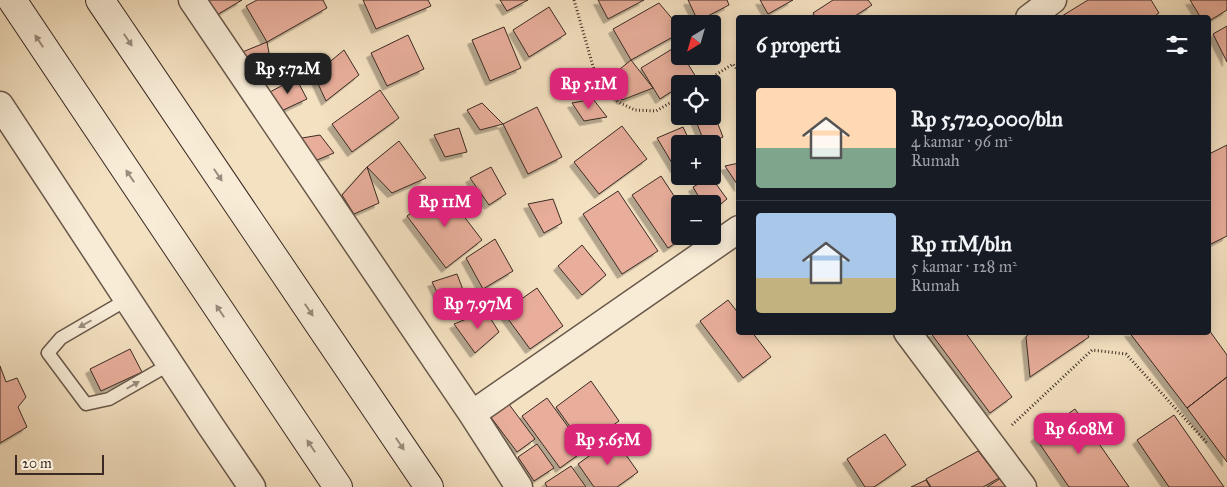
<!DOCTYPE html>
<html lang="id">
<meta charset="utf-8">
<style>
body{margin:0;font-family:"IM FELL Great Primer",serif;background:#20242c;color:#f1f3f6;height:100vh;display:flex;flex-direction:column;font-size:19px;white-space:nowrap}
*{box-sizing:border-box;margin:0}
p{font-size:16px;color:#9ea1a6}
.icon{flex:none;width:28px;height:28px;fill:none;stroke:currentColor;stroke-width:2;stroke-linecap:round;stroke-linejoin:round}
.map{position:relative;flex:1;overflow:hidden}
.side{position:absolute;left:736px;top:15px;width:475px;height:320px;display:flex;flex-direction:column;background:#171b24;border-radius:5px;box-shadow:0 2px 12px #0003}
.side>*{flex:none}
.needle{width:32px;rotate:217deg}
.fabs{position:absolute;left:671px;top:15px;display:grid;gap:10px}
.fabs a{display:grid;place-items:center;width:50px;height:50px;border-radius:5px;background:#171b24;box-shadow:0 2px 12px #0003;font-size:25px}
.scale{position:absolute;left:15px;bottom:12px;width:89px;box-sizing:border-box;padding-left:5px;border:2px solid #3a2a23;border-top:0;font-size:14px;line-height:18px;white-space:nowrap;color:#3a2a23;-webkit-text-stroke:4px #f8ecd7;paint-order:stroke}
.price{position:absolute;translate:-50% -42px;padding:0 11px;border-radius:10px;background:#db2777;color:#fff;font-size:16px;line-height:32px;filter:drop-shadow(0 1px 2px #0008)}
.price::after{content:'';position:absolute;left:50%;top:30px;width:15px;height:11px;margin-left:-8px;background:inherit;clip-path:polygon(0 0,100% 0,50% 100%)}
.price.active{background:#222;color:#fff}
ul{padding:0;list-style:none}
li{display:flex;align-items:center;gap:15px;height:125px;padding:0 20px}
li+li{border-top:1px solid #363941}
li span{display:grid;place-items:center;flex:none;width:140px;height:100px;border-radius:5px;color:#555}
li>.icon{margin-inline-start:auto}
span .icon{width:60px;height:60px;fill:#fffc;stroke-width:1}
li b{font-size:21px}
h2{display:flex;justify-content:space-between;align-items:center;height:60px;padding:0 20px;font-size:21px}
.map>svg:first-child{display:block}
.building{fill:#e8ae9b;stroke:#3a2a23;filter:url(#shadow)}
.lines{fill:none;stroke-linecap:round;stroke-linejoin:round}
.service-casing{stroke:#68584a;stroke-width:15}
.minor-casing{stroke:#68584a;stroke-width:29}
.secondary-casing{stroke:#3a2a23;stroke-width:30}
.path{stroke:#3a2a23;stroke-width:3;stroke-dasharray:1 2.5;stroke-linecap:butt}
.service{stroke:#f8ecd7;stroke-width:12}
.minor{stroke:#f8ecd7;stroke-width:26}
.secondary{stroke:#f8ecd7;stroke-width:28}
.oneway{fill:#998b7d}
</style>
<div class="map">
<svg width="1227" height="487" viewBox="0 0 1227 487">
<defs>
<filter id="shadow"><feDropShadow dx="-4.5" dy="4.5" stdDeviation="0" flood-color="#0004"/></filter>
</defs>
<rect width="100%" height="100%" fill="#f4e1c1"/>
<filter id="stains"><feTurbulence type="fractalNoise" baseFrequency=".004" numOctaves="4"/><feColorMatrix values="0 0 0 0 .2 0 0 0 0 .09 0 0 0 0 .02 0 0 0 .5 -.17"/></filter>
<radialGradient id="worn" r=".72"><stop offset=".6" stop-color="#630" stop-opacity="0"/><stop offset="1" stop-color="#630" stop-opacity=".3"/></radialGradient>
<path class="building" d="M206,0h36l-27,16z
M257,0h66l4,8 -60,34 -21,-36z
M363,0h65l3,6 -55,23z
M500,0h28l-21,11z
M598,0h46l-36,19z
M688,0h39l2,5 -31,16z
M760,0h33l-25,14z
M833,0h35l4,5 -20,13h-36l-3,-5z
M1088,0h63l8,13 -7,5h-89l-1,-2z
M1190,0h37v10l-18,11v-3h-8z
M659,3l21,25v5l-49,27 -18,-31z
M549,7l17,27 -37,23 -16,-27z
M1227,26v36l-14,-28z
M504,27l17,41 -31,13 -18,-41z
M408,35l16,34 -37,17 -16,-33z
M267,42l4,22 -25,8 -11,-17z
M677,46l3,5v5h3l13,21 -12,7h-4v2l-20,13 -19,-31z
M344,50l15,25 -33,26 -12,-26z
M631,60l22,28 -31,12 -18,-18z
M296,78l11,21 -28,13 -9,-20z
M380,90l19,28 -47,34 -20,-28z
M593,99l14,18 -23,4 -12,-18z
M482,103l21,21 -23,6 -13,-20z
M537,107l25,50 -34,17 -25,-50z
M712,109l11,28 -14,7h-4l-11,-28h18z
M622,126l25,33 -48,35 -25,-32z
M683,127l8,17h-11v22l-5,2 -18,-30z
M459,128l8,24 -22,5 -11,-22z
M320,135l14,18 -17,7 -21,-21z
M399,141l27,37 -34,15 -25,-26z
M1227,145v91l-18,9v-91z
M739,163v24l-14,-21z
M367,167l12,36 -25,11 -12,-19z
M491,167l15,27 -17,11 -19,-27z
M661,176l19,29v31h6l-18,12 -36,-53z
M711,177l16,22 -15,12v-7h-9l-10,-17z
M443,189l39,51 -36,28 -39,-52z
M618,191l40,60 -36,23 -39,-60z
M553,199l9,24 -18,10 -16,-29z
M495,239l18,32 -30,18 -17,-31z
M582,245l24,30 -24,20 -24,-29z
M457,274l8,21 -21,11 -12,-24z
M537,288l26,38 -33,23 -27,-37z
M728,300l11,14v18h13l19,25 -28,21 -43,-57z
M486,311l13,21 -24,21 -21,-29z
M1209,330l18,25v22l-40,31 -58,-76h80z
M930,332h35l47,65 -22,16z
M1030,332h56l3,5 -59,40 -4,-40z
M130,349l12,23 -41,19 -11,-22z
M0,366l6,16 11,-4 9,19 -8,10 9,20 -27,16z
M1227,377v85l-40,-54z
M591,381l28,40 -35,25 -28,-39z
M547,398l38,52 -25,18 -38,-52z
M505,399l30,40 -18,13 -30,-40z
M1075,409l54,78h-60l-34,-50z
M1174,415l50,72h-55l-32,-47z
M885,434l21,31 -32,22h-9l-18,-28z
M614,438l24,34 -21,15h-23l-16,-23z
M537,444l17,24 -20,13 -16,-24z
M978,451l21,27 -16,9h-52l-5,-8z
M571,466l15,21h-39l-2,-4z
M1001,478l5,9h-19z
M926,480l4,7h-19z"/>
<g class="lines">
<defs>
<path id="service" d="M128,299l-67,39 -13,15 38,51 23,-5 61,-35"/>
<path id="minor" d="M192,0l280,414 47,73
M1029,18l24,-18
M0,105l210,320 42,62
M907,332l116,155
M472,414l267,-185"/>
<path id="secondary" d="M12,0l326,487
M100,0l329,487"/>
</defs>
<use href="#service" class="service-casing"/>
<use href="#minor" class="minor-casing"/>
<use href="#secondary" class="secondary-casing"/>
<path class="path" d="M574,0l23,80 21,22 17,8 21,1 24,-14
M701,84l32,-20 6,8
M1012,425l80,-75 34,4 81,89"/>
<use href="#service" class="service"/>
<use href="#minor" class="minor"/>
<use href="#secondary" class="secondary"/>
</g>
<defs><path id="oneway-solid" d="M-6-.8H1V-3.2L6.5 0L1 3.2V.8H-6Z" transform="scale(1.25)"/></defs>
<g class="oneway">
<use href="#oneway-solid" transform="translate(128 40) rotate(56)"/>
<use href="#oneway-solid" transform="translate(39 41) rotate(-124)"/>
<use href="#oneway-solid" transform="translate(218 175) rotate(56)"/>
<use href="#oneway-solid" transform="translate(130 176) rotate(-124)"/>
<use href="#oneway-solid" transform="translate(309 310) rotate(56)"/>
<use href="#oneway-solid" transform="translate(220 311) rotate(-124)"/>
<use href="#oneway-solid" transform="translate(85 324) rotate(150)"/>
<use href="#oneway-solid" transform="translate(133 385) rotate(-30)"/>
<use href="#oneway-solid" transform="translate(400 444) rotate(56)"/>
<use href="#oneway-solid" transform="translate(311 446) rotate(-124)"/>
</g>
<rect width="100%" height="100%" filter="url(#stains)"/>
<rect width="100%" height="100%" fill="url(#worn)"/>
</svg>
<div class="fabs">
<a><svg class="needle" viewBox="-14 -14 28 28"><path d="M0-13l5 13h-10z" fill="#e53935"/><path d="M0 13l5-13h-10z" fill="#9ea1a6"/></svg></a>
<a><svg class="icon" aria-label="locate" viewBox="0 0 24 24"><circle cx="12" cy="12" r="6"/><path d="M12 2v4M12 18v4M2 12h4M18 12h4"/></svg></a>
<a>+</a>
<a>−</a>
</div>
<div class="scale">20 m</div>
<b class="price active" style="left:288px;top:95px">Rp 5.72M</b>
<b class="price" style="left:589px;top:110px">Rp 5.1M</b>
<b class="price" style="left:445px;top:228px">Rp 11M</b>
<b class="price" style="left:478px;top:330px">Rp 7.97M</b>
<b class="price" style="left:1079px;top:455px">Rp 6.08M</b>
<b class="price" style="left:608px;top:466px">Rp 5.65M</b>
<section class="side">
<h2>6 properti<svg class="icon" aria-label="filters" viewBox="0 0 24 24"><path d="M4 7h16M4 17h16"/><circle cx="9" cy="7" r="2"/><circle cx="15" cy="17" r="2"/></svg></h2>
<ul>
<li><span style="background:linear-gradient(#ffd9b3 60%,#7fa58c 0)"><svg class="icon" aria-label="home" viewBox="0 0 24 24"><path d="M3 11l9-7 9 7M6 9v11h12V9"/></svg></span><div><b>Rp 5,720,000/bln</b><p>4 kamar · 96 m²</p><p>Rumah</p></div></li>
<li><span style="background:linear-gradient(#a9c7e8 65%,#c2b280 0)"><svg class="icon" aria-label="home" viewBox="0 0 24 24"><path d="M3 11l9-7 9 7M6 9v11h12V9"/></svg></span><div><b>Rp 11M/bln</b><p>5 kamar · 128 m²</p><p>Rumah</p></div></li>
</ul>
</section>
</div>
